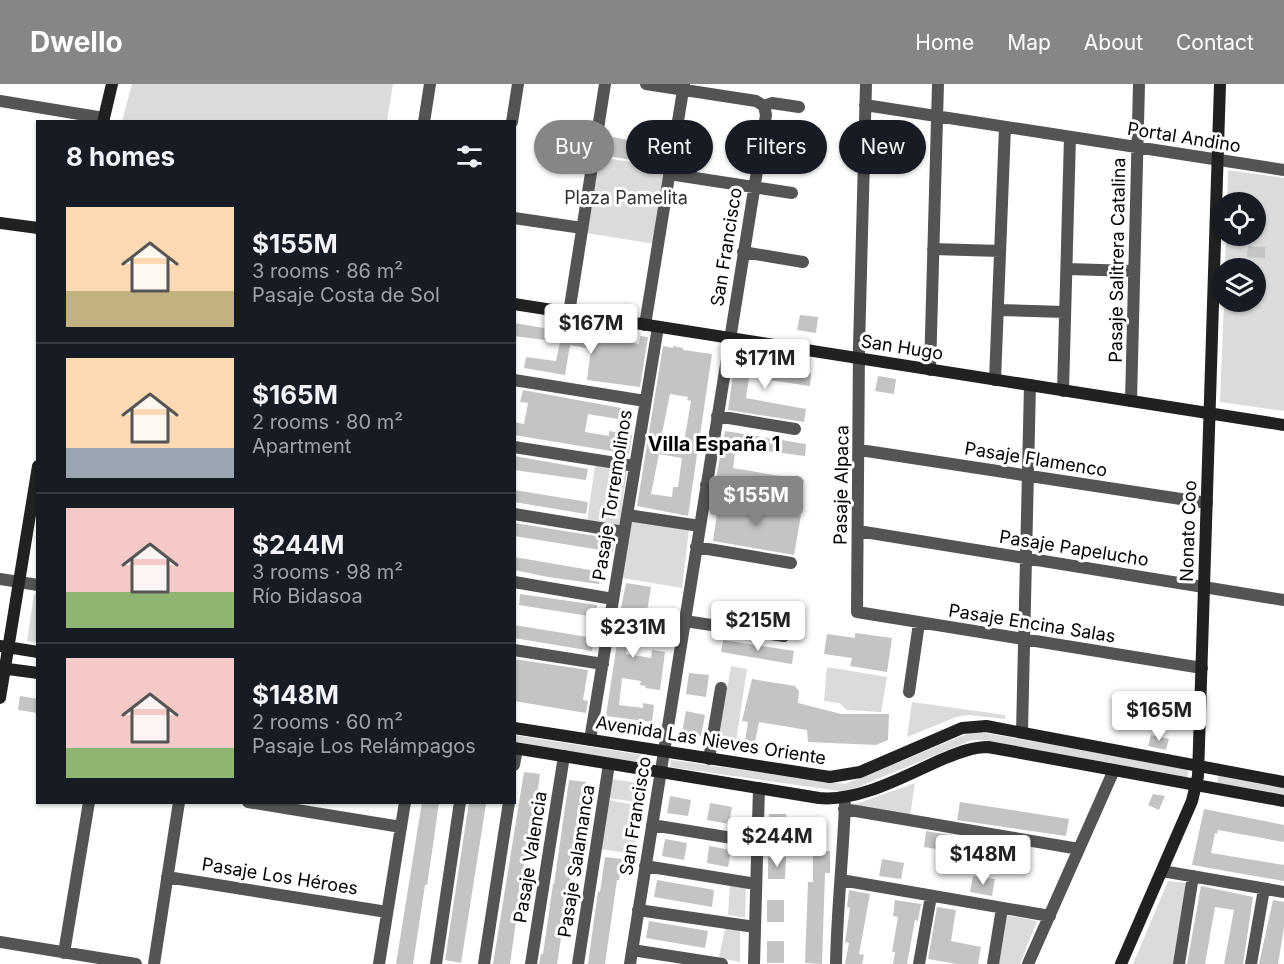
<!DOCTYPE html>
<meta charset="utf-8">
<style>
body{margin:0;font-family:Inter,sans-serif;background:#242831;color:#f1f3f6;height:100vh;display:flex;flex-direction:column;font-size:22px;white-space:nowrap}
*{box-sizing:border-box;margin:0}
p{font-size:20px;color:#9ea1a6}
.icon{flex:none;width:33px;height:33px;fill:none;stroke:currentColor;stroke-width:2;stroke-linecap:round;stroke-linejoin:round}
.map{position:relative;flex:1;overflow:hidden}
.details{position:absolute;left:36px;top:36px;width:480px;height:684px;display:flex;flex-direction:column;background:#171b24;border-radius:0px;box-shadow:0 2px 4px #0004}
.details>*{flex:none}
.top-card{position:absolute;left:534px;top:36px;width:570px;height:54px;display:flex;gap:12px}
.tools{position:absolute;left:1212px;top:108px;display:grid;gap:12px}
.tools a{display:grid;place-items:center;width:54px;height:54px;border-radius:50%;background:#171b24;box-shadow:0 2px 4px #0004;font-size:30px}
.price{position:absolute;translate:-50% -51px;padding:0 14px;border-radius:6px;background:#fff;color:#222;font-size:20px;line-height:39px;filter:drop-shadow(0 2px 3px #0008)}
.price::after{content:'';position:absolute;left:50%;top:36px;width:18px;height:14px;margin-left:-9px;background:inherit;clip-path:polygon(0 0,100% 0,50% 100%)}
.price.current{background:#858687;color:#fff}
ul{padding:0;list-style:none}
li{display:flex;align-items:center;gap:18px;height:150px;padding:0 30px}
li+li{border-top:2px solid #363941}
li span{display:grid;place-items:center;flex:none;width:168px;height:120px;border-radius:0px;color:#555}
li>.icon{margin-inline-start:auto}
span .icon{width:72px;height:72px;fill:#fffc;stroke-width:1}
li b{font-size:26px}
h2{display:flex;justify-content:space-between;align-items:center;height:72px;padding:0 30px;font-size:26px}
.pill{padding:0 21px;border-radius:27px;background:#171b24;box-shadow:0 2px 4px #0004;font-size:21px;line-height:54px}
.pill.current{background:#858687;color:#fff}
header{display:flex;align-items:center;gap:36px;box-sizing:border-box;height:84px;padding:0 30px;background:#858687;color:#fff}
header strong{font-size:28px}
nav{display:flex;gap:33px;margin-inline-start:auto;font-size:21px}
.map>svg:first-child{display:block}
.green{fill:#dbdbdb}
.building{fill:#c4c4c4;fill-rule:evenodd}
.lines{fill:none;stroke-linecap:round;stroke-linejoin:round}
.street{stroke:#545454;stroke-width:12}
.secondary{stroke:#212121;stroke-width:12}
.labels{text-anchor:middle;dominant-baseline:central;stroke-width:6;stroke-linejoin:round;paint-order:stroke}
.street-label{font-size:18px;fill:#000;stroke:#fff}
.park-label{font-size:18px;fill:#323232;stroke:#fff}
.neighbourhood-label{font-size:20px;font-weight:bold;fill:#000;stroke:#fff}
</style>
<header>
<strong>Dwello</strong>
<nav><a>Home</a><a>Map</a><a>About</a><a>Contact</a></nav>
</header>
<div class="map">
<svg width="1284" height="880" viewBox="0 0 1284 880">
<rect width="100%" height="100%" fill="#fff"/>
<path class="green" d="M132,0h261l-6,37h-265z
M598,73l67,10 -10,77 -69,-11z
M1228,86l56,8v233l-64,-9 4,-100h32v-34h-31l1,-32h30v-34h-29z
M595,382l32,5 -8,55 -32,-5z
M634,437l55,8 -7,59 -60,-10 8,-53z
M34,510l3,1v48l-10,-2z
M731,582l16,3 -12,79 -21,-4 11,-44z
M827,583l60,10 -6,35 -34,-2 -8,-7 -15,-2z
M912,618l93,13v4l-36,-4 -13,2 -49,20z
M974,647l209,37 6,3 -2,7h-4l-199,-38h-12l-126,52 -176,-25 1,-7 174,24z
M514,651l135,21 -1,8 -133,-21z
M1218,691l66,12v9l-67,-12z
M610,695l37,5 -3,19 -36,-5z
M915,699l-5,33 -60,-10z
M608,716l33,6 -8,48 -33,-5z
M1168,797l18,2 -12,81h-41z
M730,800l16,2 -1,32 -17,-3z
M1005,831l32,6 -17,43h-23z
M725,844l15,2v32l-21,-4z"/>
<path class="building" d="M608,52l26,5 -3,19 -22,-4 1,-3 -5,-1z
M1248,162l17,1v11l-18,-1z
M800,231l18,2 -2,16 -19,-3z
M514,239l125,21 1,-8 8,1 -8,50 -53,-7 4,-31 -21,-4 -5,30 -41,-7 2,-11 30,4 4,-19 -46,-6z
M663,262l10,2v-2l10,2v2l29,4 -24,162 -51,-10zM670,310l18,3 -1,3 4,1 -8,47 -23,-5zM659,370l23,4 -4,29h-5l-1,10 -21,-3z
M735,277l39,6v-4l12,2v4l25,4 -1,13 -61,-9 -3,21 60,11 -2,13 -76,-12z
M878,292l18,3 -2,15 -19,-3z
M523,306l98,18 -3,11 -30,-5 -3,18 24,4v-5l23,4 -3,19 -115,-19v-13l10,2 4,-21 -8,-1z
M725,347l81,13 -1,12 -69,-9 -3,21 71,12 -3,14 -85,-16z
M514,372l74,13 -2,11 -72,-10z
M514,406l74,12 -2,12 -72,-12z
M716,415l85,16 -7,40 -81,-14 4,-27 -3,-1z
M514,439l101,16 -2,13 -99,-16z
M514,473l88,15 -3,12 -51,-7 -34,-7z
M626,499l25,4 -4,25 -13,-2 -8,44 25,4 1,-8 13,2 -5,38 -15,-2 1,-2 -6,-1 1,-4 -19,-3 -3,27 24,3v-5l11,2 -2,17 -46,-6 12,-80 -2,-2z
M520,510l77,11 -2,12 -76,-12z
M785,532l14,2 -2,12 -14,-2z
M651,535l14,2 -3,18 -13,-2z
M514,541l80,13 -2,13 -78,-13z
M855,549l37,5 -5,34 -37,-6 2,-8 -28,-4 3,-20 28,4z
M723,556l71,11 -2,13 -71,-12z
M514,575l74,11 -5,30 5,1 -2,12 -72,-12z
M689,589l20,2 -3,22 -20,-3z
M752,595l43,7 4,5 -1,12 43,11h48l-1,26 -12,5 -68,-3 -1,-12 -48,-8 -4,20 -10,-1 3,-19 -6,-1z
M20,612l18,3v14l-20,-3z
M686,627l19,4 -4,21 -19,-4z
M1151,651l18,4 -3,11 -18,-4z
M524,688l16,2 -3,22 -13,68 -14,100h-17z
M569,696l17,2 -13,91h-2l-14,91h-18l2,-10h2l10,-70h1z
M1153,710l12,2 -6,14 -11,-5z
M670,712l21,4 -3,16 -21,-3z
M422,718h17l-7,50 -5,33h-2l-12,79h-17z
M469,718l17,2 -25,159 -16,-3z
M960,718l109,17 -3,17 -109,-16z
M710,719l22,4 -3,17 -22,-4z
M1204,725l80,16v17l-66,-12 -1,4 -2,-1 -4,20 73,12v16l-92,-16z
M769,730h17v22h-17z
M926,747l58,10 -3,15 -57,-9z
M665,755l22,4 -3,17 -22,-4z
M709,762l22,4 -3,17 -21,-4z
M813,767h17v22h-5l-3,91 -17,-1 3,-81h5z
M605,773l17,2 -3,21h-2l-12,84h-17l10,-73 2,1z
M768,773h18l-1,22h-17z
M882,775l22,4 -3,16 -22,-3z
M973,792l22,3 -3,17 -22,-4z
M657,796l57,10 -2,17 -58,-10z
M1201,802l52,11 -10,67h-19l10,-54 -19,-3 -10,57h-18z
M849,806l21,4 -11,60 5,1 -2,9h-17l4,-21 -4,-1 5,-34 -3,-1z
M767,816h17v22h-17z
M895,816l26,4 -3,17 -3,-1 -8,44h-14l2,-12h-3l6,-35 -5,-1z
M1273,816l11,2v25l-6,37h-19z
M937,823l19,3 -5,31 30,6 -3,17h-21l-29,-5z
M649,837l59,10 -3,17 -59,-10z
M767,857h17v22h-17z"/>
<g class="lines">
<path class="street" d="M646,0l110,17 8,5
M866,0l-7,263 -2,265 345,56
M0,17l104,17
M865,21l419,65
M764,22l8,-3 27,4
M424,38l6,-38
M512,38l6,-38
M669,90l123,19
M514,134l68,10
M933,165l67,2
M743,168l60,10
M1067,185l67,2
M998,226l67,2
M569,229l36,-229
M645,241l39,-241
M930,286l8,-286
M514,296l131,21
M995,296l10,-253
M1063,307l7,-254
M1131,317l8,-317
M717,332l78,13
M514,363l121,19
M860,366l347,53
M706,401l90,15
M514,430l110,18
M627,431l73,11
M858,447l426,69
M696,463l95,16
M0,495l38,6
M514,498l99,17
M685,537l99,15
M514,566l89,14
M909,608l10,-69
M1022,648l8,-347
M590,656l68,-413
M709,675l12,-71
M514,681l3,-16
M248,718l153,25
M844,725l235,40
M652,741l105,17
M645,782l111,18
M1162,787l122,21
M167,793l220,35
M841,796l209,36
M638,826l117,17
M0,858l136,22
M632,866l90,14
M64,869l25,-151
M154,880l25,-162
M379,880l26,-162
M436,880l24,-162
M484,880l25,-162
M531,880l33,-208
M578,880l31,-200
M630,880l136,-849 -2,-9
M754,880l5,-176
M836,880c1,-54 7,-107 9,-160
M919,880l12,-68
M993,880l9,-56
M1028,880l86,-194
M1179,880l14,-88
M1251,880l13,-75"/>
<path class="secondary" d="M103,38l9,-38
M0,139l38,5
M514,220l770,121
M0,562l38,6
M0,584l38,5
M0,614l38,-232
M514,644l316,49 30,-5 102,-44 24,-2 298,56
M514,664l305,50c41,4 87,-23 124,-39 15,-6 29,-12 45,-12l296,54
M1121,880l71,-163 6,-25 22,-692"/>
</g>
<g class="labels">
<g class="street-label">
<text transform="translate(1184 53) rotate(9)">Portal Andino</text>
<text transform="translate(726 163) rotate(-81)">San Francisco</text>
<text transform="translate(1117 176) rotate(-89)">Pasaje Salitrera Catalina</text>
<text transform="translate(902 263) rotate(9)">San Hugo</text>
<text transform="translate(1036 375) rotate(9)">Pasaje Flamenco</text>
<text transform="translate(841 401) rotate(-89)">Pasaje Alpaca</text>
<text transform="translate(612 411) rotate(-81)">Pasaje Torremolinos</text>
<text transform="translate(1188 447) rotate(-88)">Nonato Coo</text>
<text transform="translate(1074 464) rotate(9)">Pasaje Papelucho</text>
<text transform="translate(1032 539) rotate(9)">Pasaje Encina Salas</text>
<text transform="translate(711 656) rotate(9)">Avenida Las Nieves Oriente</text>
<text transform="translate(635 732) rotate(-81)">San Francisco</text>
<text transform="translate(530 773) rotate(-81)">Pasaje Valencia</text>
<text transform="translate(576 777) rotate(-81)">Pasaje Salamanca</text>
<text transform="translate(280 792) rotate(9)">Pasaje Los Héroes</text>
</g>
<g class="park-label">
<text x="626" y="113">Plaza Pamelita</text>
</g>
<g class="neighbourhood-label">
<text x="714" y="360">Villa España 1</text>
</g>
</g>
</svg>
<div class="tools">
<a><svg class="icon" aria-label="locate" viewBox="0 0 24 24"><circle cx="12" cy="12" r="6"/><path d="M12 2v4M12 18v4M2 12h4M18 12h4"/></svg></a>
<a><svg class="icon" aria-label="layers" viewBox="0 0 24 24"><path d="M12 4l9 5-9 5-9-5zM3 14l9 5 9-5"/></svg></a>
</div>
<b class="price" style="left:591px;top:271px">$167M</b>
<b class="price" style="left:765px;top:306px">$171M</b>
<b class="price current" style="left:756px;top:443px">$155M</b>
<b class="price" style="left:758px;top:568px">$215M</b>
<b class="price" style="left:633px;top:575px">$231M</b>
<b class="price" style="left:1159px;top:658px">$165M</b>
<b class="price" style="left:777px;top:784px">$244M</b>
<b class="price" style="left:983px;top:802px">$148M</b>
<div class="top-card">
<a class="pill current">Buy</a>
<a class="pill">Rent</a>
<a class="pill">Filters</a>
<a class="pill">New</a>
</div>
<section class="details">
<h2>8 homes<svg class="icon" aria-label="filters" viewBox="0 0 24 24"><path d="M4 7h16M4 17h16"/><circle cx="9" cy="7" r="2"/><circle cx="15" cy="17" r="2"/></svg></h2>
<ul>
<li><span style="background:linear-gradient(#ffd9b3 70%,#c2b280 0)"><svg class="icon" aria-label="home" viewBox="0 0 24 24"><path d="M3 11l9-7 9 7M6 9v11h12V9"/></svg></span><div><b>$155M</b><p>3 rooms · 86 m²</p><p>Pasaje Costa de Sol</p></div></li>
<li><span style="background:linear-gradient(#ffd9b3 75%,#9aa5b1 0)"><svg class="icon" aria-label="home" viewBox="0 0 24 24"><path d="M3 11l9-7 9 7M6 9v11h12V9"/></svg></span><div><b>$165M</b><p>2 rooms · 80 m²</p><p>Apartment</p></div></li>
<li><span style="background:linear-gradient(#f6c9c9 70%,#8fb573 0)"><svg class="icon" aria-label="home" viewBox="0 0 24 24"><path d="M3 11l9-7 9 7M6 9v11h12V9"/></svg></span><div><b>$244M</b><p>3 rooms · 98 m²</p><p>Río Bidasoa</p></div></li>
<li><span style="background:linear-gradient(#f6c9c9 75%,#8fb573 0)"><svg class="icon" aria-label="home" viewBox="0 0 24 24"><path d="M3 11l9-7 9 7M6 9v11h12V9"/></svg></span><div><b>$148M</b><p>2 rooms · 60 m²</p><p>Pasaje Los Relámpagos</p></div></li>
</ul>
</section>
</div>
